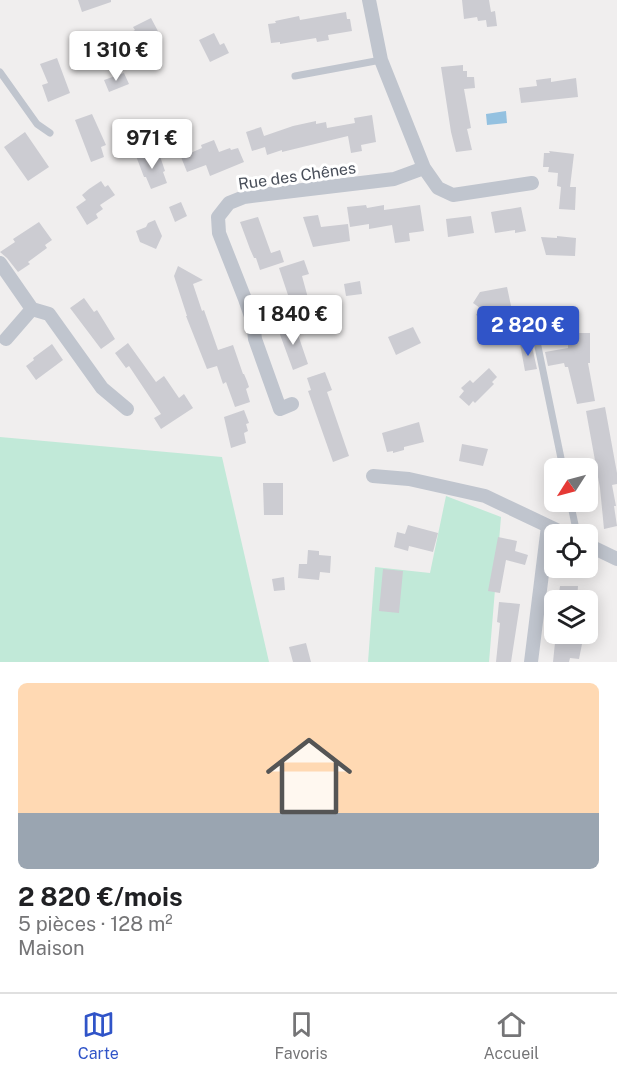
<!DOCTYPE html>
<html lang="fr">
<meta charset="utf-8">
<style>
body{margin:0;font-family:"Public Sans",sans-serif;background:#f2f2f2;color:#202124;height:100vh;display:flex;flex-direction:column;font-size:22px;white-space:nowrap}
*{box-sizing:border-box;margin:0}
p{font-size:20px;color:#757577}
.icon{flex:none;width:33px;height:33px;fill:none;stroke:currentColor;stroke-width:2;stroke-linecap:round;stroke-linejoin:round}
.map{position:relative;height:662px;overflow:hidden}
.panel{display:flex;flex-direction:column;background:#fff;flex:1}
.panel>*{flex:none}
.needle{width:39px;rotate:234deg}
.fabs{position:absolute;left:544px;top:458px;display:grid;gap:12px}
.fabs a{display:grid;place-items:center;width:54px;height:54px;border-radius:9px;background:#fff;box-shadow:0 3px 15px #0003;font-size:30px}
.price{position:absolute;translate:-50% -51px;padding:0 14px;border-radius:6px;background:#fff;color:#222;font-size:20px;line-height:39px;filter:drop-shadow(0 2px 3px #0008)}
.price::after{content:'';position:absolute;left:50%;top:36px;width:18px;height:14px;margin-left:-9px;background:inherit;clip-path:polygon(0 0,100% 0,50% 100%)}
.price.active{background:#3054c8;color:#fff}
ul{padding:0;list-style:none}
li{display:grid;align-content:center;gap:12px;height:318px;padding:0 18px}
li+li{border-top:2px solid #e0e0e0}
li span{display:grid;place-items:center;height:186px;border-radius:9px;color:#555}
li>.icon{margin-inline-start:auto}
span .icon{width:108px;height:108px;fill:#fffc;stroke-width:1}
li b{font-size:26px}
.tab-bar{display:flex;justify-content:space-around;align-items:center;height:84px;border-top:2px solid #e0e0e0;background:#fff;font-size:16px;color:#757577}
.tab-bar a{display:grid;justify-items:center;gap:3px}
.tab-bar .active{color:#3054c8}
.map>svg:first-child{display:block}
.green{fill:#c1e9d8}
.water{fill:#94c1e0}
.building{fill:#ccccd2}
.lines{fill:none;stroke-linecap:round;stroke-linejoin:round}
.lane{stroke:#c0c5ce;stroke-width:7}
.street{stroke:#c0c5ce;stroke-width:14}
.labels{text-anchor:middle;dominant-baseline:central;stroke-width:6;stroke-linejoin:round;paint-order:stroke}
.street-label{font-size:16px;fill:#484e59;stroke:#fff}
</style>
<div class="map">
<svg width="617" height="662" viewBox="0 0 617 662">
<rect width="100%" height="100%" fill="#f0eeee"/>
<path class="green" d="M0,437l222,20 47,205h-269z
M446,496l55,21 -12,145h-121l7,-95 55,6z"/>
<path class="water" d="M506,111l1,12 -20,2 -1,-11z"/>
<path class="building" d="M78,0h33v2l-29,10z
M462,0h27l2,12 4,-1 2,15 -10,1 -1,-7 -8,1 -1,-4 -13,2z
M346,12l1,7h3l2,12 -24,4 1,5 -12,2 -1,-4 -36,6v-2l-9,1 -3,-19 8,-1 -1,-2 24,-5 1,4z
M151,18l9,17 -32,17 -5,-11 8,-5 -1,-3 5,-3 -2,-3z
M214,33l6,12 4,-2 5,10 -19,9 -11,-22z
M57,58l13,35 -22,9 -6,-17 6,-2 -8,-19z
M463,65v6h4v6h7l1,11 -11,1 7,39 -4,1 5,21 -16,2 -5,-20 -10,-65z
M124,73l5,11 -20,8 -5,-12z
M551,78v4l25,-4 2,19 -57,6 -2,-15 18,-2 -1,-6z
M92,114l14,31 -5,2 3,10 -13,5 -16,-42z
M372,115l4,27 -15,3 1,6 -11,2 -3,-17 -66,16v-2l-15,5 -2,-8 -13,4 -6,-19 15,-5 3,9 29,-10 23,-5v3l10,-2 1,6 28,-5 -1,-5z
M25,132l24,35 -21,14 -24,-34z
M214,140l5,12 11,-4 1,2 7,-2 6,14 -34,14 -4,-11 -19,7 -6,-15 21,-9 -1,-3z
M146,150l4,10 10,-4 5,15 -2,1 4,11 -16,6 -5,-12h-2l-8,-21z
M549,151l25,3 -4,33h6l-1,23 -16,-1 2,-22 -4,-1 1,-13 -10,-1 1,-5h-6l1,-14h6z
M101,181l4,6 3,-2 7,10 -15,10 3,4 -7,5 2,4 -11,7 -11,-18 10,-7 -4,-5 7,-6z
M181,202l6,14 -12,6 -6,-15z
M366,205l1,3 17,-3v5l36,-5 4,26 -15,2 1,8 -15,2 -3,-18 -23,4v-5l-19,3 -3,-20z
M521,207l5,24 -11,2v-3l-20,3 -4,-21z
M318,215l3,12 27,-3 2,17 -37,6 -10,-30z
M471,216l3,17 -26,4 -2,-18z
M258,217l13,36 9,-3 4,12 -24,8 -4,-12h-2l-4,-9 -10,-27z
M155,220l7,16 -6,13 -16,-7 -4,-11 10,-4 2,-4z
M39,222l13,18 -7,5 2,3 -19,14 2,2 -12,8 -11,-14 -7,-6 15,-10 -2,-3z
M557,236l19,2 -1,18 -29,-1 -5,-18 16,1z
M304,260l5,14 -7,2 9,33 -26,8 -4,-13 9,-3 -11,-33z
M178,266l25,14 -10,4 9,27 2,-1 14,40 15,-5 10,29h1l3,7 2,6 -3,2 4,13 -15,5 -9,-25 -3,2 -6,-18 -10,3 -21,-53h1l-13,-40z
M360,281l2,13 -16,2 -2,-12z
M507,287l6,28 -27,6 -10,-6 4,-7 -7,-5 7,-11z
M84,298l10,14 3,-2 18,29 -14,10 -31,-41z
M294,323l14,41 -15,6 -15,-41z
M413,327l8,16 -25,12 -8,-18z
M568,333h22v30h-2l7,38 -18,3 -9,-37h-3l-1,-4 -16,3 -3,-14 23,-4z
M531,342l6,27 -12,2 -5,-27z
M128,343l28,39 8,-6 15,22 5,-4 9,14 -32,21 -7,-11 7,-4 -32,-48 -3,2 -11,-15z
M52,344l11,16 -27,20 -10,-14 8,-6 -1,-2z
M489,368l8,9 -5,5 2,2 -19,19 -2,-2 -4,5 -10,-9 5,-6 -3,-3 9,-8 3,3z
M325,372l7,18 -5,2 22,64 -16,6 -25,-71 3,-1 -4,-12z
M605,407l12,66v11l-5,1 4,21h-2l3,20 -13,3 -4,-41 -14,-77z
M244,410l5,13 -3,1 2,7 -4,2 2,10 -15,5 -7,-31z
M419,422l5,20 -20,5v3l-11,3v-2l-6,1 -5,-19z
M462,444l26,5 -5,17 -24,-5z
M263,483h20v32h-19z
M408,525l30,8 -5,19 -24,-6 -1,5 -14,-4 3,-15 8,2z
M498,537l19,4 -2,10 13,4 -3,10 -19,-5 -6,33 -12,-2z
M308,550l11,1v4l12,1 -1,17 -10,-1 -1,8 -21,-2 1,-14h8z
M383,569l20,2 -4,42 -20,-2z
M284,577l1,13 -11,1 -2,-12z
M560,586h18l-1,14h-19z
M499,602l21,2 -9,58h-15l4,-39 -3,-1z
M556,633h18l-1,10 9,1 -3,15 -9,-1 -1,4h-16z
M306,643l5,19h-18l-4,-15z"/>
<g class="lines">
<path class="lane" d="M0,72l37,52 13,9
M295,76l86,-16
M535,332l28,136
M570,501l7,33"/>
<path class="street" d="M424,168l14,20 15,7 79,-12
M0,263l32,46
M6,339l26,-30 17,5 53,74 25,21
M292,404l-12,5 -25,-70 -2,-17 -8,-23 -26,-66 -1,-16 11,-14 15,-6 150,-18 30,-11 -43,-108 -12,-60
M373,476l36,3 76,17 80,38
M588,545l29,14
M531,662l17,-136"/>
</g>
<g class="labels">
<g class="street-label">
<text transform="translate(297 176) rotate(-8)">Rue des Chênes</text>
</g>
</g>
</svg>
<div class="fabs">
<a><svg class="needle" viewBox="-14 -14 28 28"><path d="M0-13l5 13h-10z" fill="#e53935"/><path d="M0 13l5-13h-10z" fill="#757577"/></svg></a>
<a><svg class="icon" aria-label="locate" viewBox="0 0 24 24"><circle cx="12" cy="12" r="6"/><path d="M12 2v4M12 18v4M2 12h4M18 12h4"/></svg></a>
<a><svg class="icon" aria-label="layers" viewBox="0 0 24 24"><path d="M12 4l9 5-9 5-9-5zM3 14l9 5 9-5"/></svg></a>
</div>
<b class="price" style="left:116px;top:82px">1 310 €</b>
<b class="price" style="left:152px;top:170px">971 €</b>
<b class="price" style="left:293px;top:346px">1 840 €</b>
<b class="price active" style="left:528px;top:357px">2 820 €</b>
</div>
<section class="panel">
<ul>
<li><span style="background:linear-gradient(#ffd9b3 70%,#9aa5b1 0)"><svg class="icon" aria-label="home" viewBox="0 0 24 24"><path d="M3 11l9-7 9 7M6 9v11h12V9"/></svg></span><div><b>2 820 €/mois</b><p>5 pièces · 128 m²</p><p>Maison</p></div></li>
</ul>
</section>
<nav class="tab-bar">
<a class="active"><svg class="icon" aria-label="map" viewBox="0 0 24 24"><path d="M3 6l6-2 6 2 6-2v14l-6 2-6-2-6 2zM9 4v14M15 6v14"/></svg>Carte</a>
<a><svg class="icon" aria-label="saved" viewBox="0 0 24 24"><path d="M7 4h10v16l-5-4-5 4z"/></svg>Favoris</a>
<a><svg class="icon" aria-label="home" viewBox="0 0 24 24"><path d="M3 11l9-7 9 7M6 9v11h12V9"/></svg>Accueil</a>
</nav>
